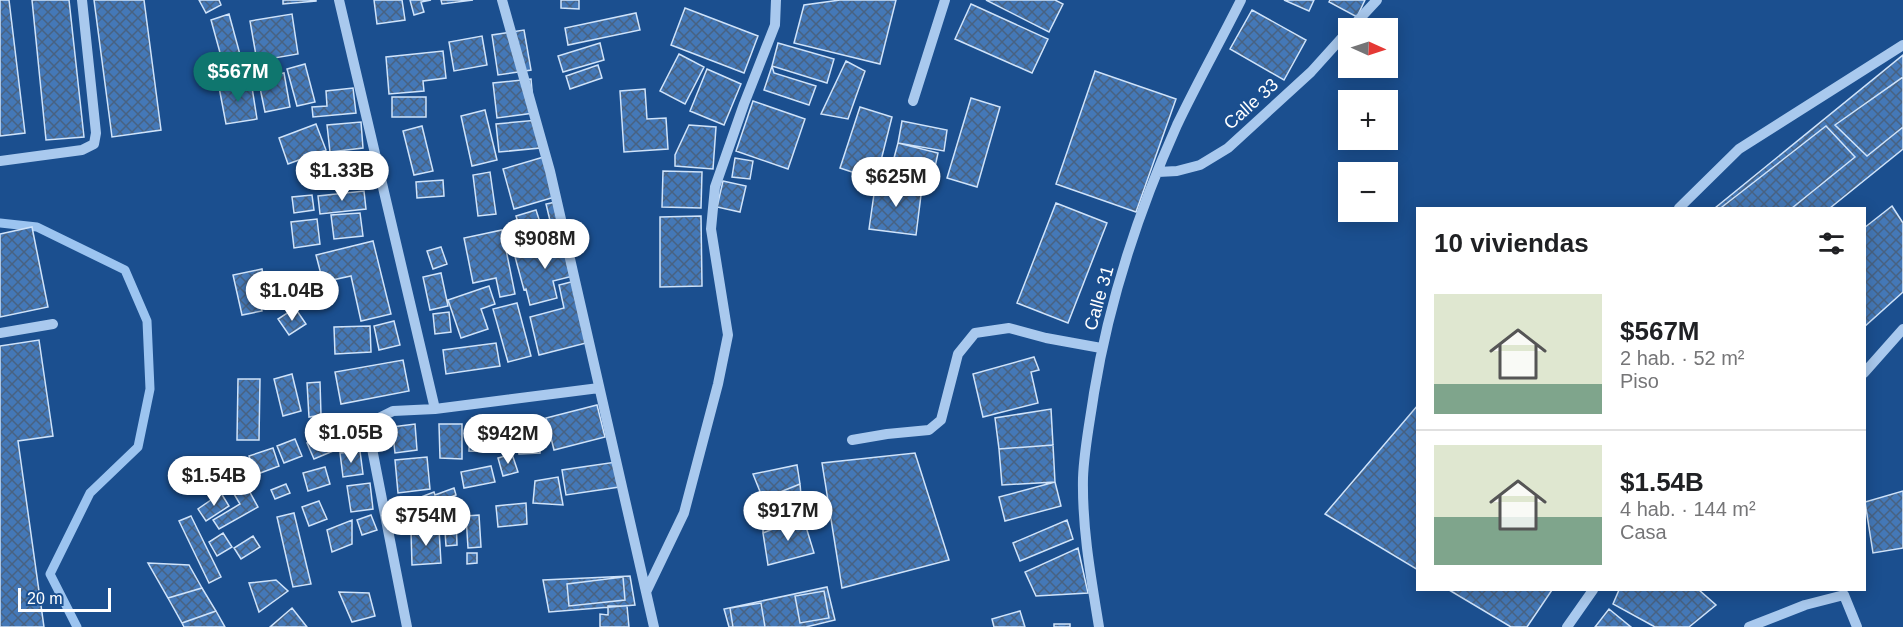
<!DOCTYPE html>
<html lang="es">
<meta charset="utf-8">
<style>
body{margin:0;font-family:Helvetica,sans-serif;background:#f2f2f2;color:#202124;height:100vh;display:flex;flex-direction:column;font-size:22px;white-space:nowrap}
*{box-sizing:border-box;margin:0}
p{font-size:20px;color:#757577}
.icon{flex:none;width:33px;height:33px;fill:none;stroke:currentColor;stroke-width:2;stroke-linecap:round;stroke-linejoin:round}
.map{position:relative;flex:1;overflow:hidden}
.panel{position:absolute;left:1416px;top:207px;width:450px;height:384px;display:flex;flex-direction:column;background:#fff;border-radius:0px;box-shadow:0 3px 15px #0003}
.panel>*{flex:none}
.needle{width:39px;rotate:93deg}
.controls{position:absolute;left:1338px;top:18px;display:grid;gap:12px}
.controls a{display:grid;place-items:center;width:60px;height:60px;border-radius:0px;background:#fff;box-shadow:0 3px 15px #0003;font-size:30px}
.scale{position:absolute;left:18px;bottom:15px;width:93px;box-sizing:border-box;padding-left:6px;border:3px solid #fff;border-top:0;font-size:16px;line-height:21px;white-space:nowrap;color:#fff;-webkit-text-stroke:4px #1b4f8f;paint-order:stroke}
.price{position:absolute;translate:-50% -51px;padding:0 14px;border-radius:21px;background:#fff;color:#222;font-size:20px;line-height:39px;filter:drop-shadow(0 2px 3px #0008)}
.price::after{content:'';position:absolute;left:50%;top:36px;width:18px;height:14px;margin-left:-9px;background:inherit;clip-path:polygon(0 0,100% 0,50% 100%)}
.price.current{background:#0f766e;color:#fff}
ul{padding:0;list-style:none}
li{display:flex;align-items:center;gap:18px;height:150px;padding:0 18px}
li+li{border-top:2px solid #e0e0e0}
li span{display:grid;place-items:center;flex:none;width:168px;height:120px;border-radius:0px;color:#555}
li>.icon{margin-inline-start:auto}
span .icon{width:72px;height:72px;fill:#fffc;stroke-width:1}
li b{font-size:26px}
h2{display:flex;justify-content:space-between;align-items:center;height:72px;padding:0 18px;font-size:26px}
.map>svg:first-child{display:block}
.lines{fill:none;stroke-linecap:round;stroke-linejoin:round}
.stream{stroke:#9cc4f0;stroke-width:9}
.building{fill:url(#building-cross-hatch);stroke:#cfe3fa;stroke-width:1.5}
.minor{stroke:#a9c9ee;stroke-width:10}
.labels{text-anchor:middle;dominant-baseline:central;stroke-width:4.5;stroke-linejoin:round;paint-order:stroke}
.street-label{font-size:18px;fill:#fff;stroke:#1b4f8f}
</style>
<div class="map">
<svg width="1903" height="627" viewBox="0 0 1903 627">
<defs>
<pattern id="building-cross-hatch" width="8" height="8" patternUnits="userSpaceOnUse" patternTransform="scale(1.5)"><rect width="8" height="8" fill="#4478b7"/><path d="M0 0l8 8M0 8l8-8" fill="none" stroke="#486282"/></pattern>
</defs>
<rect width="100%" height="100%" fill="#1b4f8f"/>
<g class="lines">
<path class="stream" d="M0,223l37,4 88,43 22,51 3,68 -12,58 -48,46 -40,81 27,53"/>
</g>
<path class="building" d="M0,0h9l16,133 -25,3z
M32,0h37l15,137 -38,3z
M94,0h50l17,130 -49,7z
M199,0h20l2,5 -15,8z
M283,0h33v1l-33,3z
M374,0h28l3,20 -28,4z
M410,0h21l-10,2 3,10 -10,3z
M441,0h32l-31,4z
M561,0h18v9l-18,-1z
M840,0h56l-16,64 -86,-21 10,-38z
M986,0h69l8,4 -14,28z
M1284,0h30l-5,11z
M1330,0h35l-8,17 -28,-15z
M971,4l77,35 -16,34 -77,-34z
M685,8l73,28 -14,37 -73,-28z
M1252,10l54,30 -22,40 -54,-31z
M636,13l4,17 -72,15 -3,-17z
M229,14l16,59 -18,5 -16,-58z
M292,14l6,40 -41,7 -7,-40z
M524,30l7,40 -33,5 -6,-40z
M482,36l5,29 -33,6 -5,-29z
M600,43l4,17 -41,12 -5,-16z
M778,43l56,16 -7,24 -55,-17z
M443,51l3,27 -23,3 1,10 -35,3 -3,-37z
M679,54l25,13 -19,37 -25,-13z
M1903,55v94l-73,59h-115z
M846,61l19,10 -17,48 -27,-5z
M305,64l10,38 -18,4 -10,-37z
M598,65l4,13 -32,11 -4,-13z
M772,66l2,7 42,13 -7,19 -45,-15z
M707,69l34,15 -17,41 -34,-14z
M1095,71l81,28 -40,113 -80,-28z
M284,73l6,34 -25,5 -7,-34z
M1903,77v50l-36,29 -32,-31z
M531,79l3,34 -37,5 -4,-35z
M251,81l6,38 -31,5 -7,-37z
M353,88l3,25 -43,4 -1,-10 15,-1 -1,-15z
M645,89l2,30 19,-1 2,31 -44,3 -4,-61z
M392,97h34v20h-34z
M971,98l29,9 -23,80 -30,-9z
M753,101l52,18 -17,50 -52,-18z
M860,107l32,10 -16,63 -36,-12z
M485,110l12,50 -25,6 -11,-50z
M538,120l2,28 -41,4 -3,-28z
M902,121l45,9 -3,21 -46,-8z
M361,122l2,26 -33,4 -3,-27z
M316,124l10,26 -38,14 -9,-26z
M689,125l27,2 -3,42 -38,-3v-11z
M422,126l11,45 -19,4 -11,-44z
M1826,126l29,31 -63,51h-69l-1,-1z
M898,143l40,10 -6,28 -42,-8z
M364,153l3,34 -13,1 -1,-18 -33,3 -1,-15z
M547,156l11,40 -44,13 -11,-40z
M735,158l18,3 -3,18 -18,-2z
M663,171l39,1 -1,36 -39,-1z
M490,172l6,42 -18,2 -5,-41z
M443,180l1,16 -27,2 -1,-16z
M876,180l46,7 -6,48 -47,-6z
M723,181l23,5 -6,26 -23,-5z
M364,191l2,18 -46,5 -2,-18z
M312,195l2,15 -20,3 -2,-16z
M556,202l8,32 -10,3 -8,-33z
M1056,203l51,20 -39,100 -51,-20z
M1892,206l11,17v69l-39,35v-99z
M536,210l9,28 -20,6 -9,-28z
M360,213l3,23 -29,3 -3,-24z
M701,216l1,70 -42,1v-70z
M317,219l3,25 -26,4 -3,-26z
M32,227l16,80 -48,10v-83z
M502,230l13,64 -15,3 -4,-19 -23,5 -9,-45z
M567,239l10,36 -24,6 4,17 -27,7 -4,-16 -2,1 -10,-37z
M373,241l18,73 -30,7 -10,-45 -28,6 -7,-27z
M441,247l6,17 -14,5 -6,-18z
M262,269l6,28 -9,1 3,13 -20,4 -9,-40z
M441,273l7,33 -18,4 -7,-33z
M575,281l15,61 -51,13 -9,-38 34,-9 -5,-23z
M489,286l6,18 -14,5 7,20 -27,9 -13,-38z
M517,303l14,53 -23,6 -15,-53z
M295,308l11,16 -17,11 -11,-16z
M449,312l2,20 -16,2 -2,-20z
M394,321l6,24 -21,5 -5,-24z
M370,326l1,26 -36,2 -1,-27z
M39,340l14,96 -35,5 26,186h-44v-281z
M496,343l4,23 -54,8 -3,-24z
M1034,357l5,13 -8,2 7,31 -55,14 -10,-43z
M403,360l6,31 -68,13 -6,-32z
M292,374l9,37 -18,5 -9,-37z
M238,379h22l-1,61h-22z
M320,382l1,33 -12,2 -2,-34z
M597,405l8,32 -51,13 -8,-32z
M1418,405v165l-93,-56z
M1051,409l2,36 -54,4 -4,-31z
M470,422l26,1 -1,29 -26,-1z
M415,424l2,26 -22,3 -3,-26z
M439,424h23v35l-22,-1z
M355,425l3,20 -23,3 -4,-19z
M538,425l2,28 -21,1 -2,-28z
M326,435l7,16 -19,8 -7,-16z
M295,439l7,17 -18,7 -7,-17z
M1053,445l2,37 -53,3 -3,-36z
M273,448l6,18 -24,9 -6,-19z
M360,451l3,23 -20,3 -3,-24z
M915,453l34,107 -107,28 -20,-125z
M512,454l6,18 -15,4 -5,-18z
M427,457l3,32 -32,4 -3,-33z
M242,458l8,22 -20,8 -9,-22z
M616,462l3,25 -53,8 -4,-25z
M797,465l3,19 -37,15 -10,-25z
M491,466l4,16 -31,6 -3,-16z
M325,467l5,17 -22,7 -5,-18z
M558,477l5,28 -30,-2 2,-22z
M1055,482l6,24 -56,15 -6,-24z
M370,483l3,26 -22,3 -4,-26z
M286,484l4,9 -15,6 -4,-9z
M800,484l3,33 -40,16v-34z
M247,487l11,20 -39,22 -6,-9 27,-16 -6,-10z
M454,488l2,7 -19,7 2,6 -17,7 -6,-16 18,-7 1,3z
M1903,491v57l-30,5 -8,-51z
M221,493l8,13 -23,15 -8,-12z
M319,501l8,18 -18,7 -7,-19z
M526,503l1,21 -29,3 -2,-21z
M294,513l17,71 -18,3 -16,-70z
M371,515l6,15 -15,5 -5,-15z
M479,515l2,32 -13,1 -2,-32z
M191,516l30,61 -12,6 -30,-62z
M444,516h12l1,29 -11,1z
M803,517l11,36 -46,12 -5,-32z
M352,520v24l-20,8 -5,-22z
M1067,520l6,19 -53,22 -7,-18z
M439,529l2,34 -29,2 -1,-34z
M223,533l9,14 -15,9 -8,-14z
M253,536l7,11 -19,12 -7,-11z
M1078,548l10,45 -52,3 -11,-24z
M467,553h10v10l-10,1z
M148,563l41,2 13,23 -34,10z
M630,576l5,29 -86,7 -6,-32z
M623,577l2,23 -56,6 -2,-22z
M276,580l12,11 -29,21 -10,-29z
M827,587l8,33 -29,7h-77l-5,-18z
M202,588l14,23 -34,12 -14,-25z
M1449,590h103l-25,37h-16z
M1619,590h80l17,15 -27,22h-34l-42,-23z
M824,591l5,27 -29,5 -5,-27z
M339,592l30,1 6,23 -23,6z
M761,603l4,24h-32l-3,-19z
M608,606h19l2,21h-29v-13l8,1z
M292,608l15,19h-37z
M1609,609l22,18h-36z
M216,611l9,16h-41l-2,-4z
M1020,611l5,16h-31l-2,-8z
M1054,624h16v3h-16z"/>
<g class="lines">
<path class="minor" d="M339,0l96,409
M502,0l48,171 104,456
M1351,28l26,-28
M913,101l32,-101
M0,161l82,-11 12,-6 2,-11 -14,-133
M1158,172l19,-1 23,-6 28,-17 83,-76 37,-41
M1679,208l60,-59 164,-104
M0,333l53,-9
M1864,373l39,-44
M852,440l35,-6 42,-4 12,-10 17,-66 17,-21 34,-5 37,10 55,10
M646,592l38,-79 34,-129 10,-49 -17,-106 4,-42 29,-83 31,-79 1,-25
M407,627l-39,-199 9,-9 16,-8 42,-2 164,-21
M1099,627c-8,-49 -17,-99 -16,-149 1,-28 7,-57 11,-85 15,-92 45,-183 83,-268 20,-42 43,-83 64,-125
M1567,627l26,-37
M1749,627l56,-22 39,-10 13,32"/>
</g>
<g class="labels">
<g class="street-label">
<text transform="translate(1251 104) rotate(-42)">Calle 33</text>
<text transform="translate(1099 298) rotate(-74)">Calle 31</text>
</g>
</g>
</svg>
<div class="controls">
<a><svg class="needle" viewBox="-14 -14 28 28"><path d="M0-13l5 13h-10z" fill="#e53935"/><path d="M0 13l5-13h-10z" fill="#757577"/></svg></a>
<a>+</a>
<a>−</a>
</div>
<div class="scale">20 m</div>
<b class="price current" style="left:238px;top:103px">$567M</b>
<b class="price" style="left:342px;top:202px">$1.33B</b>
<b class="price" style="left:896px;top:208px">$625M</b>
<b class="price" style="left:545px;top:270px">$908M</b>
<b class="price" style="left:292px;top:322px">$1.04B</b>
<b class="price" style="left:351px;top:464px">$1.05B</b>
<b class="price" style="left:508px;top:465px">$942M</b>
<b class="price" style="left:214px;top:507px">$1.54B</b>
<b class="price" style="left:788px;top:542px">$917M</b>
<b class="price" style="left:426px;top:547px">$754M</b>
<section class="panel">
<h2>10 viviendas<svg class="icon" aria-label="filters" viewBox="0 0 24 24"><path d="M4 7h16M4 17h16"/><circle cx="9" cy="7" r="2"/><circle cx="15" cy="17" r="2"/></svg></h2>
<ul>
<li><span style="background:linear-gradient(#dfe7d0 75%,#7fa58c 0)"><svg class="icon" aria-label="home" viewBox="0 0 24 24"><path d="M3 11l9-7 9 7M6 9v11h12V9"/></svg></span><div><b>$567M</b><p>2 hab. · 52 m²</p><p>Piso</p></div></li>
<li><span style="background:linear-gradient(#dfe7d0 60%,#7fa58c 0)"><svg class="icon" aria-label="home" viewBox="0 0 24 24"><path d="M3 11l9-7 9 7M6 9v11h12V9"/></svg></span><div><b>$1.54B</b><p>4 hab. · 144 m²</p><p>Casa</p></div></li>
</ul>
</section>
</div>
